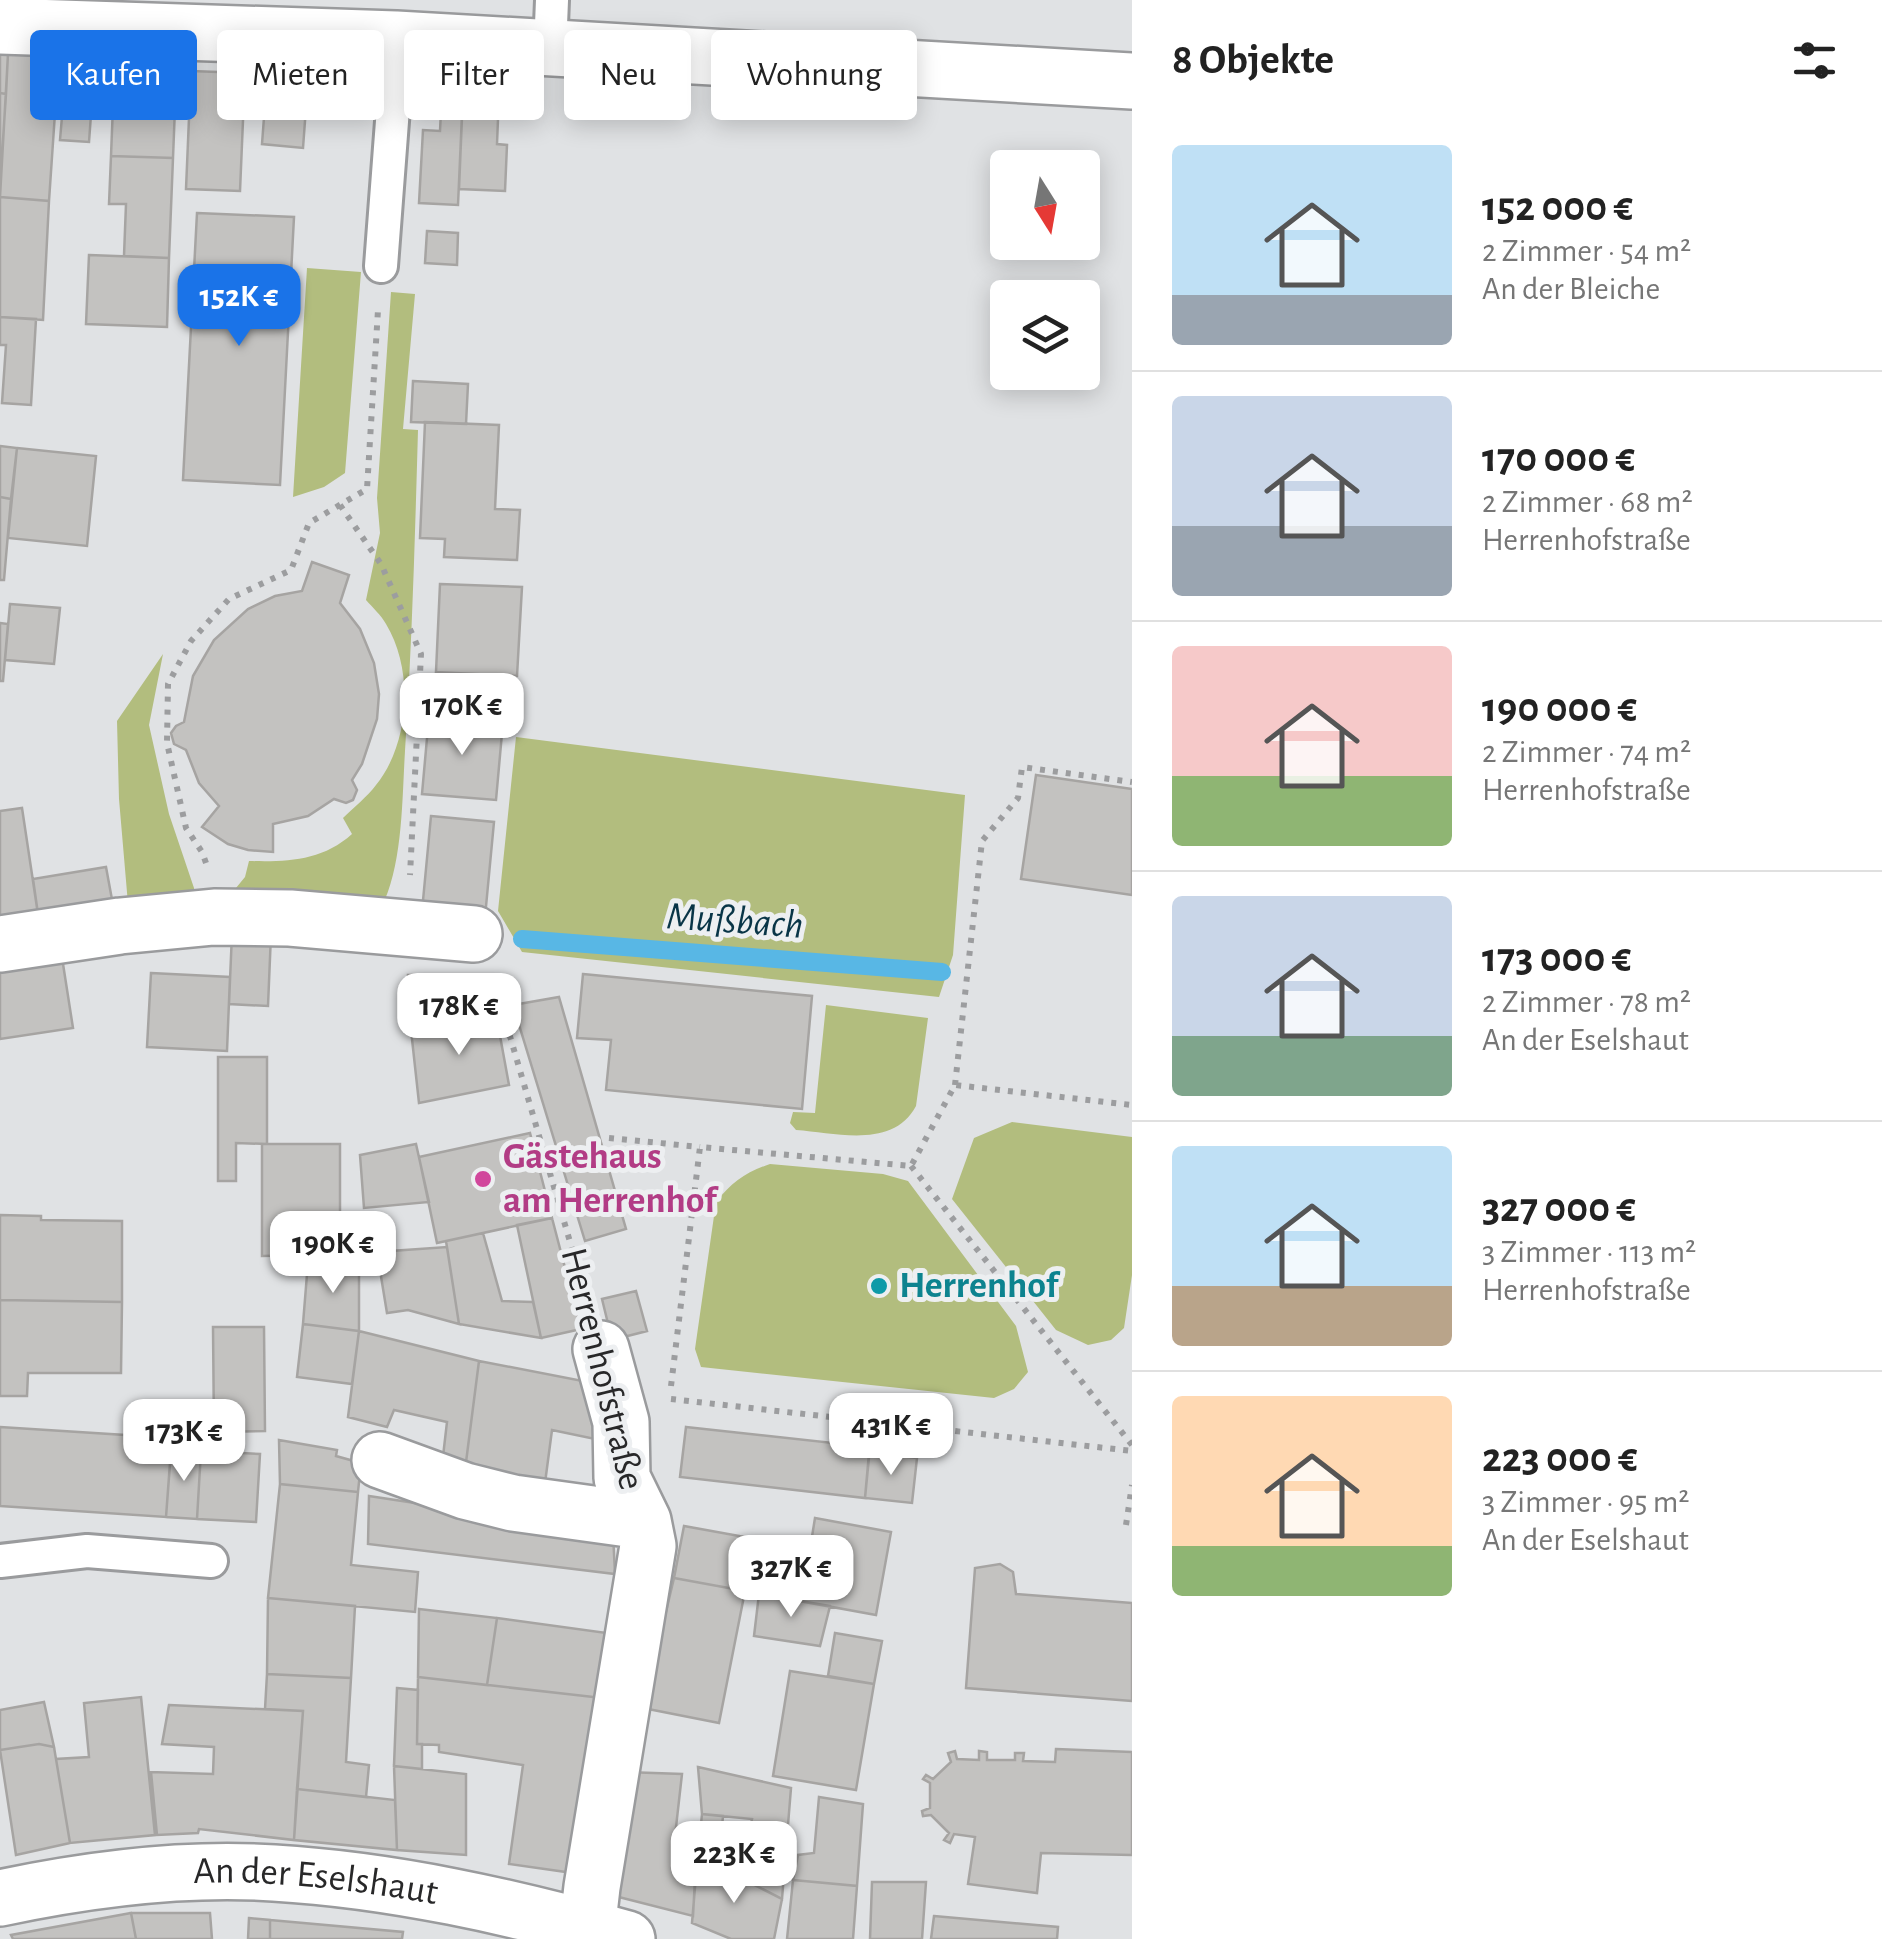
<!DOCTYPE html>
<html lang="de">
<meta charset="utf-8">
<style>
body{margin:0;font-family:"Alegreya Sans",sans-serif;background:#f2f2f2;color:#222;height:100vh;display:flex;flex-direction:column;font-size:38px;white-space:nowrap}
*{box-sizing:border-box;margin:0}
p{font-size:32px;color:#767676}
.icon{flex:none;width:55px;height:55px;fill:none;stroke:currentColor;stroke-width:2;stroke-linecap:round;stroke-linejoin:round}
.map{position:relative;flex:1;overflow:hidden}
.drawer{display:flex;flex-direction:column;background:#fff;width:750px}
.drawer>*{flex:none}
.top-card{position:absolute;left:30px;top:30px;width:950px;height:90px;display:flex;gap:20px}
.needle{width:65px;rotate:169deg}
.buttons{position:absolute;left:990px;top:150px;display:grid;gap:20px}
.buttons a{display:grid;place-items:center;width:110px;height:110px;border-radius:10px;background:#fff;box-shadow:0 5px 25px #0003;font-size:50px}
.price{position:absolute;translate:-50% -85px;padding:0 22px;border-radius:20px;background:#fff;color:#222;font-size:32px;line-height:65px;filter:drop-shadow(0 2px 5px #0008)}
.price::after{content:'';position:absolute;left:50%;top:60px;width:30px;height:22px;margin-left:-15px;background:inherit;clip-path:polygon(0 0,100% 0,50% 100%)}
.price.on{background:#1a73e8;color:#fff}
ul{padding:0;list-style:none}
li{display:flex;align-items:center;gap:30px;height:250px;padding:0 40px}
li+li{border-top:2px solid #e0e0e0}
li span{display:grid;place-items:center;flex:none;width:280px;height:200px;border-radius:10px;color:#555}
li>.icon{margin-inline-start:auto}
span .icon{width:120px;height:120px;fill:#fffc;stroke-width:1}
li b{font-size:42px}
h2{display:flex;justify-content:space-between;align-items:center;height:120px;padding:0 40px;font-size:42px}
.pill{padding:0 35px;border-radius:10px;background:#fff;box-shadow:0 5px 25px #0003;font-size:35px;line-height:90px}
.pill.on{background:#1a73e8;color:#fff}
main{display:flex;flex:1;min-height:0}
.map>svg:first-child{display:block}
.green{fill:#b2bd7e}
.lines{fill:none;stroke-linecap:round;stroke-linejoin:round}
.stream{stroke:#58b7e5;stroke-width:18}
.building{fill:#c3c2c0;stroke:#a6a4a2;stroke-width:2.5}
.service-casing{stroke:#9a9b9d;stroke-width:38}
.minor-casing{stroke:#9a9b9d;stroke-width:60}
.secondary-casing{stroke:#9a9b9d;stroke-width:60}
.path{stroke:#9c9d9f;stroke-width:6;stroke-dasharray:5 8;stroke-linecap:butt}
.service{stroke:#fff;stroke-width:32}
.minor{stroke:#fff;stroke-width:55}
.secondary{stroke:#fff;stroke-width:55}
.hotel-dot{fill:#d1479c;stroke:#edeff1;stroke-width:4}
.culture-dot{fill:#0f9aa8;stroke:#edeff1;stroke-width:4}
.labels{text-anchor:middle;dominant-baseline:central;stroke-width:10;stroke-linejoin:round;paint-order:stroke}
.hotel-label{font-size:38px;font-weight:bold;fill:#b23c85;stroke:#edeff1;text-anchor:start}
.culture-label{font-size:38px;font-weight:bold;fill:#0d838f;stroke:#edeff1;text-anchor:start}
.street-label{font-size:38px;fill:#282829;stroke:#edeff1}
.water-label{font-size:40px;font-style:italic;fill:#093547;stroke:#edeff1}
</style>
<main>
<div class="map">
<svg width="1132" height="1939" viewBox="0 0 1132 1939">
<rect width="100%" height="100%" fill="#e0e2e4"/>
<path class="green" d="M307,268l54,4 -16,201 -21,14 -31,10z
M391,292l24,2 -12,135 15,1c-3,107 -6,214 -13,321 -3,48 -2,115 -24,157l-159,-3 23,-28 4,-16c38,1 73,0 103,-27l-9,-16c11,-11 24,-21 33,-33 34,-42 38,-115 10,-161 -5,-9 -13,-16 -20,-24l14,-67 -3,-35z
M163,654l-14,71 20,89 25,74 1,18 -67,-2 -9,-105 -2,-78z
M516,737l449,58 -12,160 -14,42 -417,-45 -24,-41z
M826,1005l102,13 -12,88c-23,43 -79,27 -120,24l-6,-7 3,-11 22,1z
M1012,1122l120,15v138l-8,53 -13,12 -23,5 -32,-15 -104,-131 22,-61z
M770,1164l113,10 25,7 108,145 12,46 -14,17 -20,9 -293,-31 -6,-18 21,-147c16,-20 30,-30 54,-38z"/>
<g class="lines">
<path class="stream" d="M522,939l420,33"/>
</g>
<path class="building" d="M0,54h8l-2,40 -6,-1z
M8,54l29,2 -3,55 21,2 -6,88 -49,-4z
M115,55l62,2 -4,101 -62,-2z
M67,58l28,2 -6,82 -29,-2z
M268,64l41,3 -6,81 -41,-4z
M426,67l38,2 -6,136 -39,-2 4,-73 17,1 1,-20h-18z
M464,69l36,1 -3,74 10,1 -2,46 -46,-2z
M191,71l54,2 -5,118 -54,-2z
M0,93l6,1 -6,92z
M111,156l62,2 -4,100 -45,-2 2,-52h-17z
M0,197l49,4 -6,119 -43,-3z
M197,213l97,4 -14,268 -97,-5z
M427,231l31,2 -1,32 -32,-2z
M89,255l80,3 -2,69 -81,-3z
M0,317l36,2 -5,86 -29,-2 4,-58h-6z
M413,381l55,3 -2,40 -55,-2z
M425,422l74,3 -4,84 25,1 -3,50 -73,-3 1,-18 -25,-1z
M0,446l17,2 -6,51 -11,-2z
M17,448l79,8 -9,90 -79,-8z
M0,497l11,2 -7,81h-4z
M312,562l37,13 -9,28 20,26 14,34 5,31 -2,25 -15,45 -10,16 5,10 -4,10 -7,3 -12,-4 -26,17 -35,8v28l-25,-2 -20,-6 -26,-17 17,-21 -20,-23 -13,-33 -12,-6 -3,-11 5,-7 8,-4 9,-46 21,-36 34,-31 27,-13 27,-5z
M440,584l82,3 -5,89 -81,-4z
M10,604l50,4 -6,56 -49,-4z
M0,623l8,1 -5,57h-3z
M465,688l40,3 -2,31 -41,-3z
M429,716l74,6 -7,78 -74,-6z
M1036,775l96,14v106l-111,-16z
M22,808l17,113 -39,6v-116z
M431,816l63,6 -9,95 -63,-6z
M106,867l7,38 -74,16 -6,-42z
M232,933l39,1 -3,72 -39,-2z
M61,951l12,77 -73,11v-78z
M151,973l79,4 -3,74 -80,-4z
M583,974l229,22 -10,113 -196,-19 5,-50 -34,-2z
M408,975h38l7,47 -42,8z
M559,997l67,232 -41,12 -72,-236z
M496,1014l13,71 -90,18 -8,-73z
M218,1057h49v87l-31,-1v38h-18z
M530,1133l22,85 -115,25 -18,-86z
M262,1144h78v69h-30v42l-48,1z
M416,1144l13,58 -65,6 -4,-53z
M0,1215l41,1v4l81,1v81l-122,-2z
M552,1218l29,111 -40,9 -24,-113z
M483,1233l19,68 31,1 8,36 -82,-14 -13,-83z
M447,1247l12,77 -51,-14 -21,3 -10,-61z
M308,1262l51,2v67l-56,-7z
M636,1291l11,40 -35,9 -10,-41z
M0,1300l122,2 -1,71h-93l-1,23h-27z
M303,1324l56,7 -7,53 -55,-7z
M213,1327h51l1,104 -51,1z
M359,1331l120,30 -14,109 -23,-5 5,-43 -53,-12 -7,17 -39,-10z
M479,1361l114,22 2,56 -43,-9 -7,53 -80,-13z
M0,1427l172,11 -6,79 -166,-11z
M686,1427l184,20 -5,51 -185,-21z
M279,1440l58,10 -1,6 25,7 -3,29 -78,-8z
M171,1449l30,2 -4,68 -31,-2z
M201,1451l59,3 -4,68 -59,-3z
M869,1453l48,5 -5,45 -47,-5z
M280,1484l78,8 -7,73 67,7 -3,40 -147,-14z
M369,1496l244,37 2,41 -247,-30z
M815,1518l76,14 -15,83 -202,-37 10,-52 126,23z
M1000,1564l13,8 3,22 116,9v98l-166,-13 9,-120z
M674,1578l71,13 -26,132 -76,-15z
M759,1594l71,12 -10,40 -66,-10z
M268,1598l87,8 -4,72 -84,-4z
M419,1609l78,9 -10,67 -69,-8z
M497,1618l117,16 -12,64 -115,-13z
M835,1633l47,8 -8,43 -46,-8z
M790,1671l84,13 -18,106 -83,-14z
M267,1674l84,4 -5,84 23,3 -3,32 -69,-8 6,-78 -38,-2z
M418,1677l184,21 -29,175 -64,-9 14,-99 -84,-13v-7l-22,-1z
M397,1688l21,2 -1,54h5v25l-28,-3z
M141,1697l14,138 -85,8 -14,-84 33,-2 -5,-54z
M44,1702l10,45 -15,-3 -39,6v-40z
M169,1705l134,6 -9,129 -95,-11 -1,4 -41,2 -6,-63 62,2 1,-27 -52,-3z
M39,1744l15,3 16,96 -54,12 -16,-105z
M1056,1749l76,3v103l-91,-2 -4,40 -69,-9 7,-47 -21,-3 -4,9 -6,-3 5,-7 -18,-18 -8,1 -1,-5 8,-3v-25l-7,-4 3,-4 7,4 18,-17 -3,-9 7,-2 2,8 22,1v-9l8,1v8h28v-7h9l-1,8 32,1z
M394,1766l72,8v81l-69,-5z
M698,1767l93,21 -9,111 -43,-22 13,-58 -50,-5z
M625,1772l57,2 -7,62 22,5 -4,75 -86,-22z
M297,1789l98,11 2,50 -103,-10z
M819,1797l44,7 -6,82 -64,-6 5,-25 16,-2z
M702,1814l21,2 -5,55 -21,-7z
M697,1864l42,13 43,22 -8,40h-43l-39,-16z
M793,1880l64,6 -4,53h-66z
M872,1882h54l-4,57h-52z
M131,1913h79l2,26h-76z
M131,1913l5,26h-123l-2,-4z
M934,1916l124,11 -1,12h-126z
M249,1918l21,2v19h-22z
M270,1920l133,12 -1,7h-132z"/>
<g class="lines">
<defs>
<path id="service" d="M550,50l2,-50
M381,266l14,-184 1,-43
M0,1561l87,-10 124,10"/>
<path id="minor" d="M0,944l120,-18 94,-9 76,1 184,16
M380,1460l85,31 48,12 130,18
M586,1939l6,-52 56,-341 -5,-25 -21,-43 -1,-56 -20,-73"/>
<g id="secondary">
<path d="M0,26l396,13 736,42"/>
<path id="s1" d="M0,1898c90,-19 182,-31 274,-25 119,7 239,34 353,66"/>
</g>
</defs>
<use href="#service" class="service-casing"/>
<use href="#minor" class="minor-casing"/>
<use href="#secondary" class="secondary-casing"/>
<path class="path" d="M340,505l41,59 40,90 -11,221
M206,863l-4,-11 -16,-24 -19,-85 1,-59 23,-43 38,-42 62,-29 18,-47 58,-34 11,-179
M495,985l92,315
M955,1085l27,-244 36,-43 4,-31 110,15
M609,1138l91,9
M911,1166l221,279
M671,1386l29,-239 211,19 44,-81 177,20
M671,1399l461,52
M1126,1525l6,-40"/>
<use href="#service" class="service"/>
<use href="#minor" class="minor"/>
<use href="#secondary" class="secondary"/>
</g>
<circle class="hotel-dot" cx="483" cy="1179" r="10"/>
<circle class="culture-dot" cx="879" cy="1286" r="10"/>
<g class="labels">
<g class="hotel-label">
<text x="503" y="1157">Gästehaus<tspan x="503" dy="44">am Herrenhof</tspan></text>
</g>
<g class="culture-label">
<text x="899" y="1286">Herrenhof</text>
</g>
<g class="street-label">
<text transform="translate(602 1369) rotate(76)">Herrenhofstraße</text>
<text stroke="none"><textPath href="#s1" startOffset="318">An der Eselshaut</textPath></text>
</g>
<g class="water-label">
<text transform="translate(735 921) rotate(4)">Mußbach</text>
</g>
</g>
</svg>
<div class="buttons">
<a><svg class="needle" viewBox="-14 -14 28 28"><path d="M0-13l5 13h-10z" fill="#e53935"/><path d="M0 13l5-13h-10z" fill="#767676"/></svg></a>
<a><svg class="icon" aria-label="layers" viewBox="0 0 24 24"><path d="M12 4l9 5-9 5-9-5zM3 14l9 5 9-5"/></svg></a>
</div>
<b class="price on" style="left:239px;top:349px">152K €</b>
<b class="price" style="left:462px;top:758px">170K €</b>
<b class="price" style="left:459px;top:1058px">178K €</b>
<b class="price" style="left:333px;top:1296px">190K €</b>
<b class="price" style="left:891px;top:1478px">431K €</b>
<b class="price" style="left:184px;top:1484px">173K €</b>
<b class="price" style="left:791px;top:1620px">327K €</b>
<b class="price" style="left:734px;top:1906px">223K €</b>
<div class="top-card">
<a class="pill on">Kaufen</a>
<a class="pill">Mieten</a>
<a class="pill">Filter</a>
<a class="pill">Neu</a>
<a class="pill">Wohnung</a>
</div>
</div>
<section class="drawer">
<h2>8 Objekte<svg class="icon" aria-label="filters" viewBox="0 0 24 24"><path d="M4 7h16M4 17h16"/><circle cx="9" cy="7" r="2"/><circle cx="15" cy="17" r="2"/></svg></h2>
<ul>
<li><span style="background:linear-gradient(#bfe0f5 75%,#9aa5b1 0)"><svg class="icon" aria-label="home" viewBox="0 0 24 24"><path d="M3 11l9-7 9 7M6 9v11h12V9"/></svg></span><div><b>152 000 €</b><p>2 Zimmer · 54 m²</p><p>An der Bleiche</p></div></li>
<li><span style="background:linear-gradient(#c9d6e8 65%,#9aa5b1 0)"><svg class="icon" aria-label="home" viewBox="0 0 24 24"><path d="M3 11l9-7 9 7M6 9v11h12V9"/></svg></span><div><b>170 000 €</b><p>2 Zimmer · 68 m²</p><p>Herrenhofstraße</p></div></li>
<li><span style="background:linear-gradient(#f6c9c9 65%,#8fb573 0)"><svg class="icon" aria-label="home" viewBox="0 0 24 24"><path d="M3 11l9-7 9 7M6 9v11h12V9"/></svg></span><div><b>190 000 €</b><p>2 Zimmer · 74 m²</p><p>Herrenhofstraße</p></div></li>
<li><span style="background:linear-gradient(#c9d6e8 70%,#7fa58c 0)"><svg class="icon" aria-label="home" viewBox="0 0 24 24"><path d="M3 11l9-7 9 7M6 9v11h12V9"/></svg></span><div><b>173 000 €</b><p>2 Zimmer · 78 m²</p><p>An der Eselshaut</p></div></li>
<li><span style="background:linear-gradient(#bfe0f5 70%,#b9a48a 0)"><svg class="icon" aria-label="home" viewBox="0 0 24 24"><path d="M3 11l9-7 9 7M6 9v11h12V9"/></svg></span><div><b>327 000 €</b><p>3 Zimmer · 113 m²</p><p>Herrenhofstraße</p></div></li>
<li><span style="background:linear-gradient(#ffd9b3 75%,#8fb573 0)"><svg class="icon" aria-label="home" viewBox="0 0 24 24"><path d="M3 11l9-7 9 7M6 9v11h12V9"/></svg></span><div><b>223 000 €</b><p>3 Zimmer · 95 m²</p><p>An der Eselshaut</p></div></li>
</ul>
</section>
</main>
